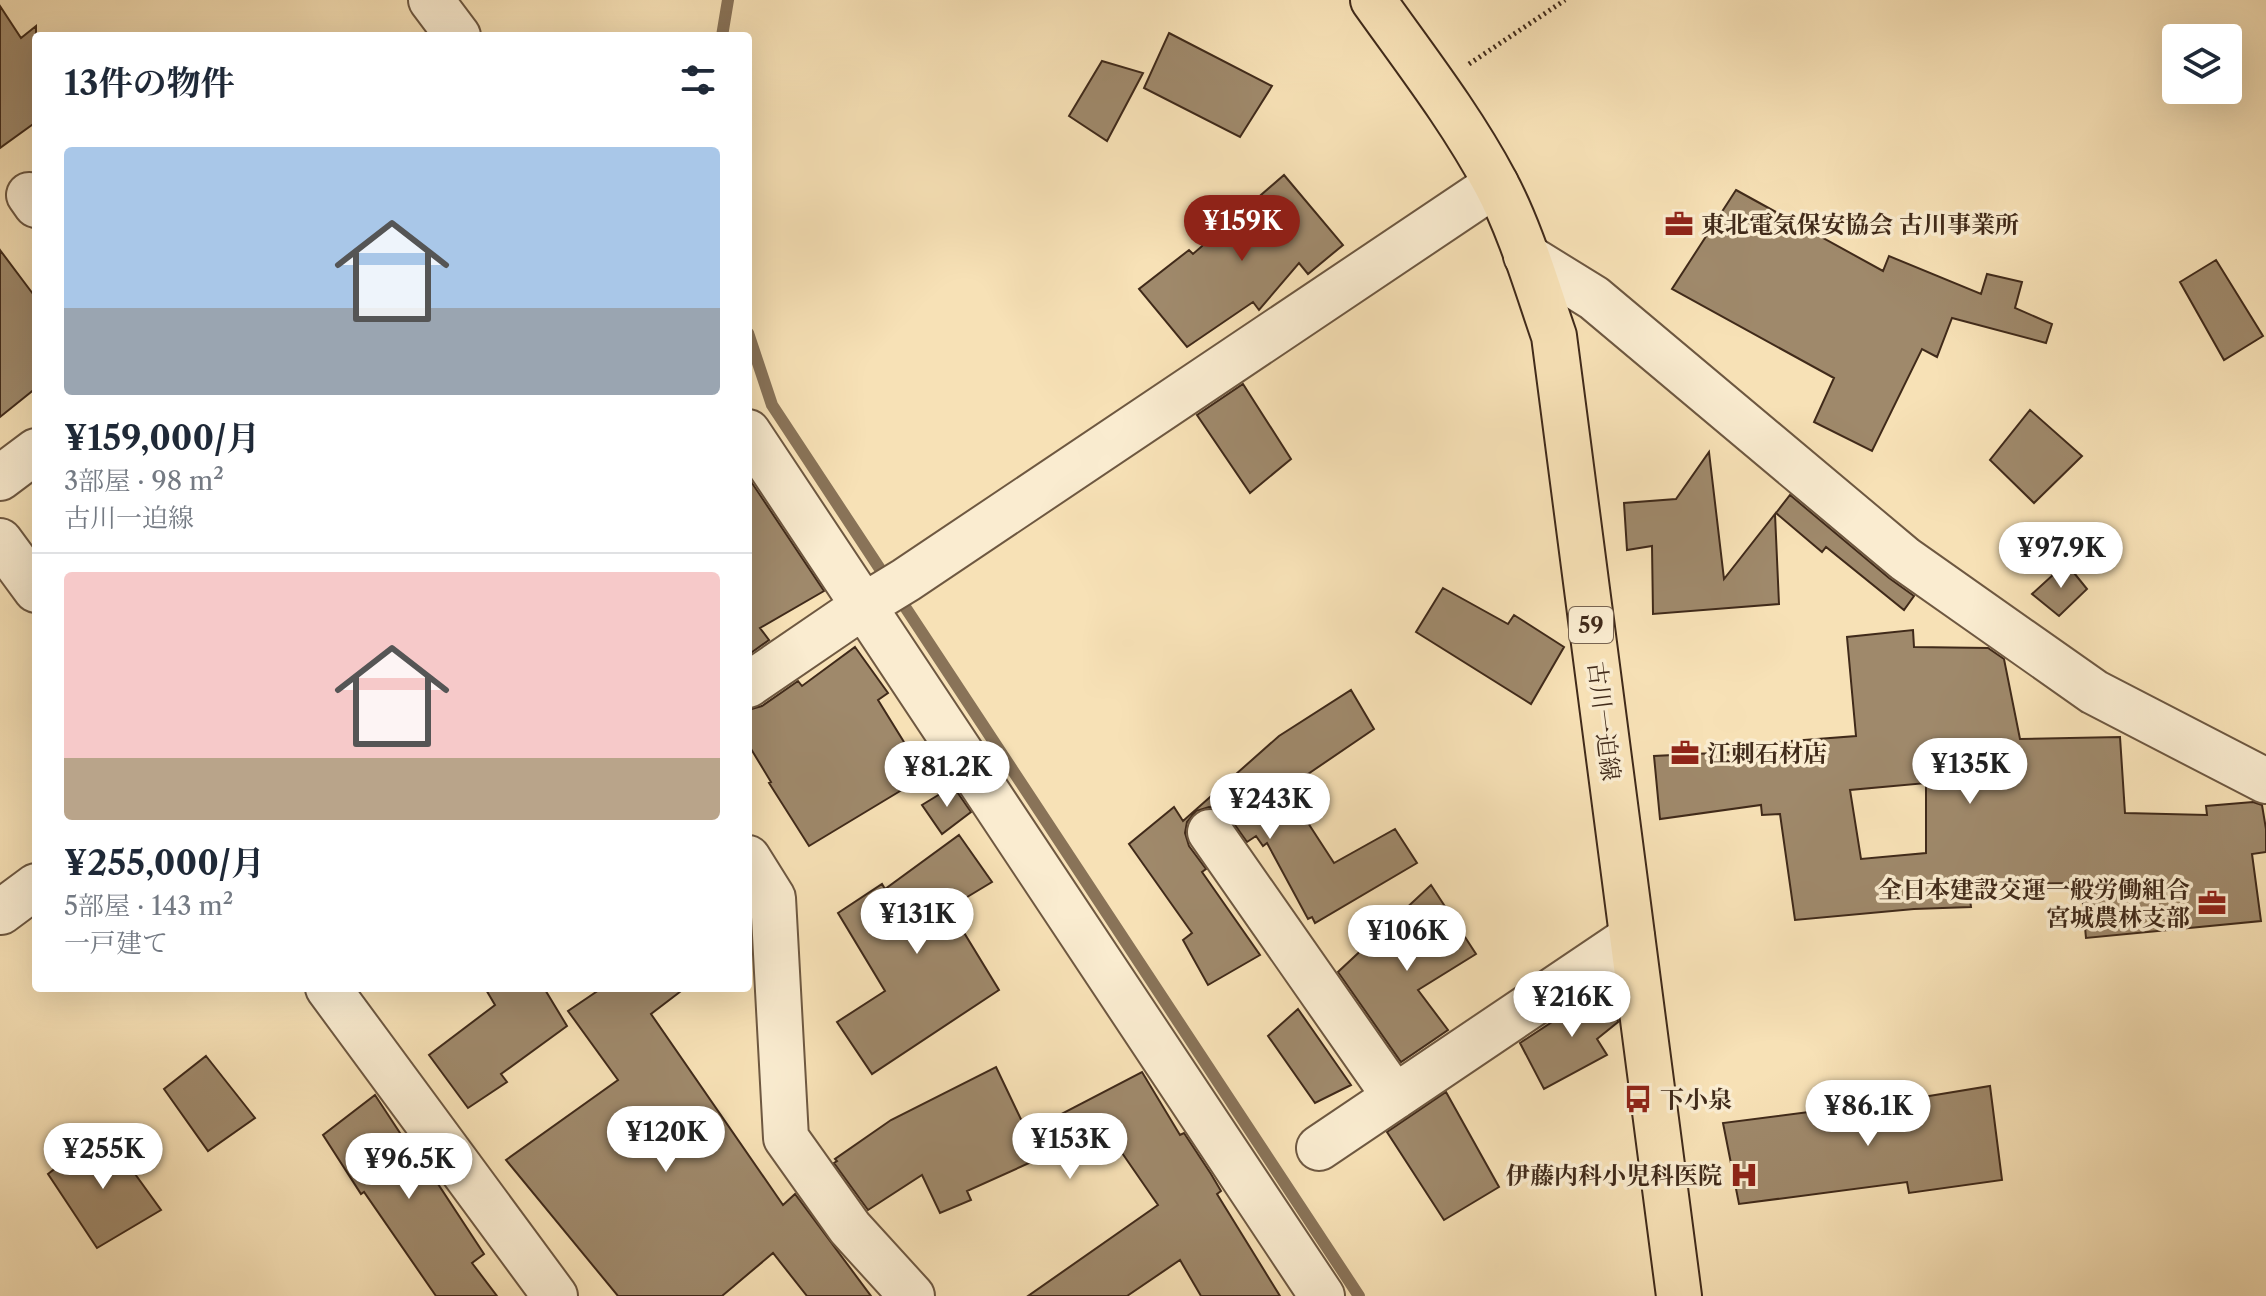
<!DOCTYPE html>
<html lang="ja">
<meta charset="utf-8">
<style>
body{margin:0;font-family:"Libre Caslon Text","Noto Serif JP",serif;background:#f6f6f7;color:#1f2937;height:100vh;display:flex;flex-direction:column;font-size:30px;white-space:nowrap}
*{box-sizing:border-box;margin:0}
p{font-size:26px;color:#747a83}
.icon{flex:none;width:44px;height:44px;fill:none;stroke:currentColor;stroke-width:2;stroke-linecap:round;stroke-linejoin:round}
.map{position:relative;flex:1;overflow:hidden}
.sheet{position:absolute;left:32px;top:32px;width:720px;height:960px;display:flex;flex-direction:column;background:#fff;border-radius:8px;box-shadow:0 8px 32px #0002}
.sheet>*{flex:none}
.buttons{position:absolute;left:2162px;top:24px;display:grid;gap:16px}
.buttons a{display:grid;place-items:center;width:80px;height:80px;border-radius:8px;background:#fff;box-shadow:0 8px 32px #0002;font-size:40px}
.price{position:absolute;translate:-50% -68px;padding:0 18px;border-radius:28px;background:#fff;color:#222;font-size:26px;line-height:52px;filter:drop-shadow(0 2px 4px #0008)}
.price::after{content:'';position:absolute;left:50%;top:48px;width:24px;height:18px;margin-left:-12px;background:inherit;clip-path:polygon(0 0,100% 0,50% 100%)}
.price.current{background:#8f2418;color:#fff}
ul{padding:0;list-style:none}
li{display:grid;align-content:center;gap:16px;height:424px;padding:0 32px}
li+li{border-top:2px solid #e0e1e3}
li span{display:grid;place-items:center;height:248px;border-radius:8px;color:#555}
li>.icon{margin-inline-start:auto}
span .icon{width:144px;height:144px;fill:#fffc;stroke-width:1}
li b{font-size:34px}
h2{display:flex;justify-content:space-between;align-items:center;height:96px;padding:0 32px;font-size:34px}
.map>svg:first-child{display:block}
.lines{fill:none;stroke-linecap:round;stroke-linejoin:round}
.stream{stroke:#897358;stroke-width:12}
.building{fill:#9f896b;stroke:#402a1a;stroke-width:2;fill-rule:evenodd}
.minor-casing{stroke:#6e5841;stroke-width:48}
.major-casing{stroke:#402a1a;stroke-width:48}
.path{stroke:#402a1a;stroke-width:5;stroke-dasharray:2 4;stroke-linecap:butt}
.minor{stroke:#faecd0;stroke-width:44}
.major{stroke:#f7e1b6;stroke-width:44}
.labels{text-anchor:middle;dominant-baseline:central;stroke-width:7;stroke-linejoin:round;paint-order:stroke}
.shield{fill:#faecd0;stroke:#786451;stroke-width:2}
.shield-label{font-size:22px;font-weight:bold;fill:#402a1a}
.poi-label{font-size:24px;font-weight:bold;fill:#402a1a;stroke:#faecd0;text-anchor:start}
.street-label{font-size:24px;fill:#402a1a;stroke:#faecd0}
</style>
<div class="map">
<svg width="2266" height="1296" viewBox="0 0 2266 1296">
<rect width="100%" height="100%" fill="#f7e1b6"/>
<filter id="stains"><feTurbulence type="fractalNoise" baseFrequency=".0025" numOctaves="4"/><feColorMatrix values="0 0 0 0 .2 0 0 0 0 .09 0 0 0 0 .02 0 0 0 .5 -.17"/></filter>
<radialGradient id="worn" r=".72"><stop offset=".6" stop-color="#630" stop-opacity="0"/><stop offset="1" stop-color="#630" stop-opacity=".3"/></radialGradient>
<g class="lines">
<path class="stream" d="M722,36l6,-36
M748,333l24,72 587,891"/>
</g>
<path class="building" d="M0,6l21,32 15,-12v96l-36,26z
M1169,33l103,53 -32,51 -96,-49z
M1102,61l41,12 -36,68 -38,-25z
M1284,175l59,70 -35,29 -9,-11 -40,47 -6,-8 -66,45 -48,-58 50,-39 4,4z
M1736,190l147,81 6,-15 92,38 6,-20 35,8 -7,26 37,16 -6,19 -94,-25 -15,39 -15,-8 -50,102 -58,-29 20,-44 -162,-89z
M0,250l36,48v90l-36,29z
M2216,260l47,76 -39,24 -44,-78z
M1243,384l48,75 -41,34 -53,-78z
M2030,410l52,46 -48,47 -44,-43z
M1709,452l15,127 51,-65 4,90 -126,10 -1,-68 -25,4 -3,-47 52,-4z
M748,477l76,114 -64,37 9,12 -21,15z
M1790,495l99,83 25,18 -10,14 -78,-63 -4,5 -46,-39z
M2066,563l21,26 -28,27 -27,-22z
M1443,588l65,36 6,-9 50,32 -33,57 -115,-72z
M1913,630l1,17 74,1 16,11 16,80 100,-2 5,76 82,2 -1,-9 47,-4 9,3 4,24v23l-14,2 9,67 -175,17 -5,-55 -113,1 3,23 -57,2 -119,11 -15,-106 -18,1 -1,-10 -101,14 -6,-63 101,-5 -1,-7 102,-8 -9,-99zM1926,783v70l-65,6 -11,-69z
M855,647l33,46 -10,7 47,76 -116,70 -40,-63 2,-1 -23,-38v-34l14,-4 36,-25 4,5z
M1351,690l23,39 -88,60 48,74 61,-34 22,34 -102,60 -3,-6 -4,2 -41,-76 -4,3 -7,-10 -9,6 -17,-24 -10,-9 -11,-2 -13,4 -9,11 -2,11 4,13 17,23 -4,3 58,83 -52,30 -25,-45 9,-7 -63,-89 45,-37 9,14 96,-85z
M953,786l18,26 -29,22 -20,-29z
M959,835l33,47 -43,26 50,82 -127,84 -35,-52 48,-31 -47,-78 44,-29 3,5z
M1431,885l45,69 -58,36 30,40 -47,32 -63,-90z
M1613,982l5,40 -21,17 10,16 -63,34 -24,-46z
M485,988h59l23,38 -66,48 6,8 -39,26 -39,-53 66,-50z
M602,988h83l-34,26 132,191 12,-11 76,102h-64l-34,-43 -51,43h-104l-112,-136 112,-80 -50,-69z
M1298,1009l53,76 -36,18 -47,-67z
M206,1056l49,62 -47,33 -44,-62z
M996,1067l31,65 115,-60 38,63 4,-2 27,41 10,17 -4,3 63,102h-79l-21,-36 -53,36h-99l130,-91 -38,-55 -14,8 -10,-21 2,-5 -131,59 4,9 -31,13 -18,-38 -54,35 -34,-47 3,-2 -2,-2 56,-39z
M1990,1086l12,94 -93,13 -2,-11 -168,22 -16,-81 194,-25z
M1446,1092l53,95 -55,33 -57,-88z
M375,1095l58,88 3,-2 48,73 -12,9 25,33h-61l-72,-104 -3,2 -38,-59z
M104,1131l57,79 -64,38 -49,-74z"/>
<g class="lines">
<defs>
<path id="minor" d="M431,0l27,36
M29,195l7,10
M1526,256l68,42 311,261 189,133 172,89
M748,432l574,864
M0,478l36,-27
M0,541l36,49
M748,685l117,-80 41,-25 590,-396
M1210,832l185,265
M748,858l25,40 13,240 64,90 62,68
M1,912l35,-26
M328,988l227,308
M1319,1148l313,-211"/>
<path id="major" d="M1373,0c42,59 88,118 122,182 25,46 42,105 59,154l125,960"/>
</defs>
<use href="#minor" class="minor-casing"/>
<use href="#major" class="major-casing"/>
<path class="path" d="M1469,64l96,-64"/>
<use href="#minor" class="minor"/>
<use href="#major" class="major"/>
</g>
<defs>
<symbol id="office-bare" viewBox="-9 -9 18 18"><path d="M-6-3h4V-5.5h4V-3h4V5H-6ZM-1-4.5V-3h2v-1.5ZM-6 0V1H6V0Z" fill="#8f2418" stroke="#faecd0" stroke-width="2.5" paint-order="stroke"/></symbol>
<symbol id="bus-bare" viewBox="-9 -9 18 18"><path d="M-5-6H5V4H4V6H2V4H-2V6H-4V4H-5ZM-3.5-4V0h7V-4ZM-3.5 1.2v1.5H-2V1.2ZM2 1.2v1.5H3.5V1.2Z" fill="#8f2418" stroke="#faecd0" stroke-width="2.5" paint-order="stroke"/></symbol>
<symbol id="hospital-bare" viewBox="-9 -9 18 18"><path d="M-5-5h3v3.5h4V-5h3V5h-3V1.5h-4V5h-3Z" fill="#8f2418" stroke="#faecd0" stroke-width="2.5" paint-order="stroke"/></symbol>
</defs>
<g fill-rule="evenodd">
<use href="#office-bare" x="1659" y="204" width="40" height="40"/>
<use href="#office-bare" x="1665" y="733" width="40" height="40"/>
<use href="#office-bare" x="2192" y="883" width="40" height="40"/>
<use href="#bus-bare" x="1618" y="1079" width="40" height="40"/>
<use href="#hospital-bare" x="1724" y="1155" width="40" height="40"/>
</g>
<g class="labels">
<rect class="shield" x="1569" y="607" width="44" height="36" rx="6"/>
<g class="shield-label">
<text x="1591" y="625">59</text>
</g>
<g class="poi-label">
<text x="1701" y="224">東北電気保安協会 古川事業所</text>
<text x="1707" y="753">江刺石材店</text>
<text x="2190" y="889" text-anchor="end">全日本建設交運一般労働組合<tspan x="2190" dy="28">宮城農林支部</tspan></text>
<text x="1660" y="1099">下小泉</text>
<text x="1722" y="1175" text-anchor="end">伊藤内科小児科医院</text>
</g>
<g class="street-label">
<text transform="translate(1604 721) rotate(83)">古川一迫線</text>
</g>
</g>
<rect width="100%" height="100%" filter="url(#stains)"/>
<rect width="100%" height="100%" fill="url(#worn)"/>
</svg>
<div class="buttons">
<a><svg class="icon" aria-label="layers" viewBox="0 0 24 24"><path d="M12 4l9 5-9 5-9-5zM3 14l9 5 9-5"/></svg></a>
</div>
<b class="price current" style="left:1242px;top:263px">¥159K</b>
<b class="price" style="left:2061px;top:590px">¥97.9K</b>
<b class="price" style="left:1970px;top:806px">¥135K</b>
<b class="price" style="left:947px;top:809px">¥81.2K</b>
<b class="price" style="left:1270px;top:841px">¥243K</b>
<b class="price" style="left:917px;top:956px">¥131K</b>
<b class="price" style="left:1407px;top:973px">¥106K</b>
<b class="price" style="left:1572px;top:1039px">¥216K</b>
<b class="price" style="left:1868px;top:1148px">¥86.1K</b>
<b class="price" style="left:666px;top:1174px">¥120K</b>
<b class="price" style="left:1070px;top:1181px">¥153K</b>
<b class="price" style="left:103px;top:1191px">¥255K</b>
<b class="price" style="left:409px;top:1201px">¥96.5K</b>
<section class="sheet">
<h2>13件の物件<svg class="icon" aria-label="filters" viewBox="0 0 24 24"><path d="M4 7h16M4 17h16"/><circle cx="9" cy="7" r="2"/><circle cx="15" cy="17" r="2"/></svg></h2>
<ul>
<li><span style="background:linear-gradient(#a9c7e8 65%,#9aa5b1 0)"><svg class="icon" aria-label="home" viewBox="0 0 24 24"><path d="M3 11l9-7 9 7M6 9v11h12V9"/></svg></span><div><b>¥159,000/月</b><p>3部屋 · 98 m²</p><p>古川一迫線</p></div></li>
<li><span style="background:linear-gradient(#f6c9c9 75%,#b9a48a 0)"><svg class="icon" aria-label="home" viewBox="0 0 24 24"><path d="M3 11l9-7 9 7M6 9v11h12V9"/></svg></span><div><b>¥255,000/月</b><p>5部屋 · 143 m²</p><p>一戸建て</p></div></li>
</ul>
</section>
</div>
